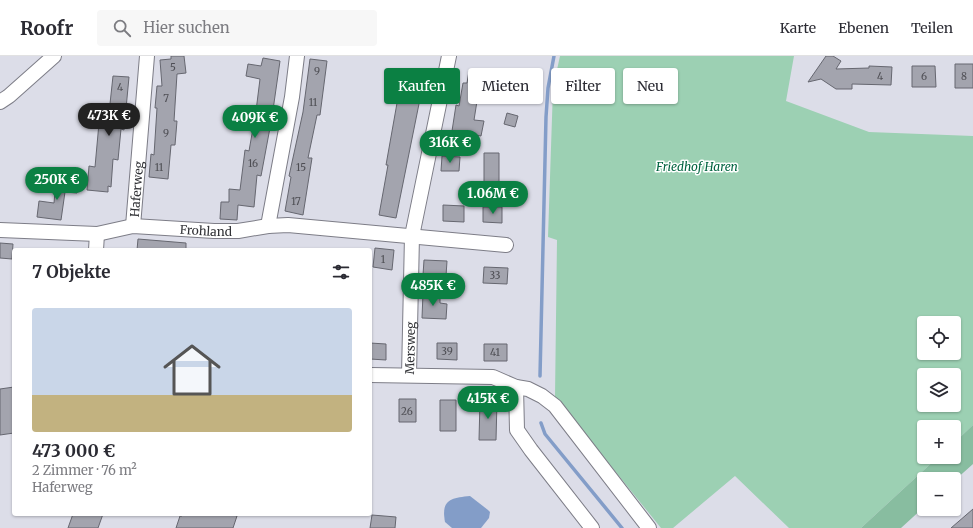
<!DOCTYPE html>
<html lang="de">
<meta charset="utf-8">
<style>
body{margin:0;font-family:Merriweather,serif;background:#f7f7f7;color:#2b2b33;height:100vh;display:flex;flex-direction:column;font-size:15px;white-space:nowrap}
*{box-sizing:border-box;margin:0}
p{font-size:13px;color:#7c7c81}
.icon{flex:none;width:22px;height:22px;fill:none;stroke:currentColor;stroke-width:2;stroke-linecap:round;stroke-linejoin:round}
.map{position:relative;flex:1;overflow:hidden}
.sheet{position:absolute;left:12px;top:192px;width:360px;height:268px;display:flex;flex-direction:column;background:#fff;border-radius:4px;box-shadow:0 1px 3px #0004}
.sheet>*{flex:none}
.hud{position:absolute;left:384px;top:12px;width:380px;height:36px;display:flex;gap:8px}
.buttons{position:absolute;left:917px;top:260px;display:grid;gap:8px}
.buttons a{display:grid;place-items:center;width:44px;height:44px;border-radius:4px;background:#fff;box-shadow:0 1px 3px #0004;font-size:20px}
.price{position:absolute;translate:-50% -34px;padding:0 9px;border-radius:14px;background:#0b8043;color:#fff;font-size:13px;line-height:26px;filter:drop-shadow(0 1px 2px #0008)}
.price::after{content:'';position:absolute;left:50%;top:24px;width:12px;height:9px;margin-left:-6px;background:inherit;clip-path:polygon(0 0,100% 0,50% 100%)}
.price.current{background:#222;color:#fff}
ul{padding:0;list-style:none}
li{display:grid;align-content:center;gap:8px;height:212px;padding:0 20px}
li span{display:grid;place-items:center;height:124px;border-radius:4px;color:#555}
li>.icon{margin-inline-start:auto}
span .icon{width:72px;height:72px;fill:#fffc;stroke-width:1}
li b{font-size:17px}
h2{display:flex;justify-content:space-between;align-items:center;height:48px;padding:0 20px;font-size:17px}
.tag{padding:0 14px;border-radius:4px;background:#fff;box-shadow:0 1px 3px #0004;font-size:14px;line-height:36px}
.tag.current{background:#0b8043;color:#fff}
header{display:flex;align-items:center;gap:24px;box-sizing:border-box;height:56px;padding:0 20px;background:#fff;border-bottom:1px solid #e1e1e2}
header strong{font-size:19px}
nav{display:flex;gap:22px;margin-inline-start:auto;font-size:14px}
.search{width:280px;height:36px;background:#f7f7f7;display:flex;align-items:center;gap:10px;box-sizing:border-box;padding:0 14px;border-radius:4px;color:#7c7c81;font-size:15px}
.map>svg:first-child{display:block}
.green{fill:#9cd0b3;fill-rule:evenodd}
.forest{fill:#88bda0}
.water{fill:#839dc8}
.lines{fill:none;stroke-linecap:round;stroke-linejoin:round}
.stream{stroke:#839dc8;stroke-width:3.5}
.building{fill:#a3a4ae;stroke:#666770}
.street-casing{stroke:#7d7d87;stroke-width:16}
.street{stroke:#fff;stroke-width:14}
.labels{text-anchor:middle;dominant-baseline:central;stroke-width:3;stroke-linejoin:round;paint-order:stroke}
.number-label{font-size:10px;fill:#4e4e54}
.park-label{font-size:12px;font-style:italic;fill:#026440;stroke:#fff}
.street-label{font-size:12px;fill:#313236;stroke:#fff}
</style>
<header>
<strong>Roofr</strong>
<div class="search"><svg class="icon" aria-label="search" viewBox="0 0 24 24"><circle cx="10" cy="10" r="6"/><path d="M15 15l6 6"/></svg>Hier suchen</div>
<nav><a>Karte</a><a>Ebenen</a><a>Teilen</a></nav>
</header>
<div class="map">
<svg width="973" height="472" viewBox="0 0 973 472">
<rect width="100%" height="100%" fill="#dcdde8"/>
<path class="green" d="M560,0h234l-8,45 83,31 104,4v289l-19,18v-16h-30v30h14l-77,71h-72l-54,-52 -62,52h-12l-106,-131 2,-157 -9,-3 5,-149zM924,267h30v30h-30zM924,319h30v30h-30z"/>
<path class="forest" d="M973,369v39l-19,17v-2h-30v28l-23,21h-40l77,-71h16v-14z"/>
<path class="water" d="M470,440l18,14 2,2 -1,6 -8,10h-29l-7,-6c-4,-22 5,-24 25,-26z"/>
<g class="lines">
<path class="stream" d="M540,320l6,-259 2,-29 6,-32
M541,367l4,11 77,94"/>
</g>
<path class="building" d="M171,0h13l2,17 -9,1 -3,47h3l-2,24h-4l-3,34 -19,-2 2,-23 3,1 3,-47h-2l2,-22h5l-2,-26 11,-1z
M826,0h7l8,5 -5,8 33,-1v-2l23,1 -1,18 -39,-1v5h-16l-15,-10 -13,3z
M263,2l17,3 -8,56 -11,59 -4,-1 -3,32 -16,-2 -1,15 -17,-1 1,-17h8v-13l11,1 5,-40 4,1 7,-40 4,-32 -14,-3 2,-12 13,2z
M310,3l17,2 -7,54h-3l-9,43h4l-9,57 -18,-4 6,-34 -2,-1 14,-64z
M955,8h18v24h-18z
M912,10h23l1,21h-24z
M469,15l17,4 -4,21 -4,-1 -4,25 10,1 -3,15 -29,-5 4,-26 3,1 4,-23h4z
M402,19l22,4 -28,139 -17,-3 9,-50h-2z
M113,20l16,1 -5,53 -3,-1 -3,31 -5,-1 -2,28 -3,-1v6l-21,-2 2,-24 6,1 5,-55 9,1z
M507,57l11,3 -3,11 -11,-3z
M484,97h15v30h-15z
M442,100l18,1 -1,14h-18z
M56,125l22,2 -1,10 -12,-1 -4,28 -24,-3 2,-16 15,2z
M443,149l21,1v16l-21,-1z
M483,151h19v16l-19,-1z
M138,183l48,4v7h-49z
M0,187l13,1 -1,15 -12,-1z
M375,192l19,2 -2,20 -19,-3z
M424,204l23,1 -1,15 -23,-1z
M484,211l24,1 -1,16 -24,-1z
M423,237l17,1v9l7,1 -1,15 -24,-1z
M370,287l16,1v16l-16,-1z
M437,287h20v17l-20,-1z
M484,288h23v17h-23z
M14,331v46l-14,2v-46z
M399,343h17v23h-17z
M440,344h16v31h-16z
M480,345h17l-1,39h-17z
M973,453v19h-22z
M73,458h30l-5,14h-30z
M183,458h47l7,2 -4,12h-57l4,-12h2z
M372,459l24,2 -1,11h-25z"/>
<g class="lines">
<defs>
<g id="street">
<path d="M0,46l9,-6 45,-40"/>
<path id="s1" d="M133,170l14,-170"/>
<path d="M268,170l24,-129 5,-41"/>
<path id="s2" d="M0,174l97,4 36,-8 81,5h24l30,-5 20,-1 218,20"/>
<path d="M96,194l1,-16"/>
<path d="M370,319l123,2 23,10 12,2 14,7 13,10 94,122"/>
<path id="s3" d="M409,319l3,-139 37,-180"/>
<path d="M516,331l1,43 14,20 61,78"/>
</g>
</defs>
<use href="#street" class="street-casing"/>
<use href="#street" class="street"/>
</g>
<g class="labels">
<g class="number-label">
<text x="173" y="11">5</text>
<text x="317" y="15">9</text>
<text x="880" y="20">4</text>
<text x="924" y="20">6</text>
<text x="964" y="20">8</text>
<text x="120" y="31">4</text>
<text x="166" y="42">7</text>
<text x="313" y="46">11</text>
<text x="166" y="77">9</text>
<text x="253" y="107">16</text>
<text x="159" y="111">11</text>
<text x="301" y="111">15</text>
<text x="296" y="145">17</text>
<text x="383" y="203">1</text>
<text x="495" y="219">33</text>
<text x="447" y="295">39</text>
<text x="495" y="296">41</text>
<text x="407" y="355">26</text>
</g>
<g class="park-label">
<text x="697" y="110">Friedhof Haren</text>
</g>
<g class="street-label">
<text stroke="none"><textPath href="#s1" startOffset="37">Haferweg</textPath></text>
<text stroke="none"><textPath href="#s2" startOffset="207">Frohland</textPath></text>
<text stroke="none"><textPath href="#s3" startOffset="27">Mersweg</textPath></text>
</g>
</g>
</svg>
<div class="buttons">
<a><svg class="icon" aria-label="locate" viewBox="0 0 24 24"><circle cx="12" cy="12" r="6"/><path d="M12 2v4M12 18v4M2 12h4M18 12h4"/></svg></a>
<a><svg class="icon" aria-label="layers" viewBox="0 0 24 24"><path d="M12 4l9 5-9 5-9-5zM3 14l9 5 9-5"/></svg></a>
<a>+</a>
<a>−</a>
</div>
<b class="price current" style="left:109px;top:81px">473K €</b>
<b class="price" style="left:255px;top:83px">409K €</b>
<b class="price" style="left:450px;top:108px">316K €</b>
<b class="price" style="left:57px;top:145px">250K €</b>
<b class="price" style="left:493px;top:159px">1.06M €</b>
<b class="price" style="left:433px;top:251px">485K €</b>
<b class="price" style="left:488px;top:364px">415K €</b>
<div class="hud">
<a class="tag current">Kaufen</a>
<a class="tag">Mieten</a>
<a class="tag">Filter</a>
<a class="tag">Neu</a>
</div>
<section class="sheet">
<h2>7 Objekte<svg class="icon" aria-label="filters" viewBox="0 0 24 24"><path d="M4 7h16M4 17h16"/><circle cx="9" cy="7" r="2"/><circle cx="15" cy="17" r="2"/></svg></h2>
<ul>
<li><span style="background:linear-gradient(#c9d6e8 70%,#c2b280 0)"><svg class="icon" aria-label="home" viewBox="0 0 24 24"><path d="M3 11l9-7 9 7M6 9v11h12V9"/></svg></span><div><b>473 000 €</b><p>2 Zimmer · 76 m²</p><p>Haferweg</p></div></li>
</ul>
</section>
</div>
